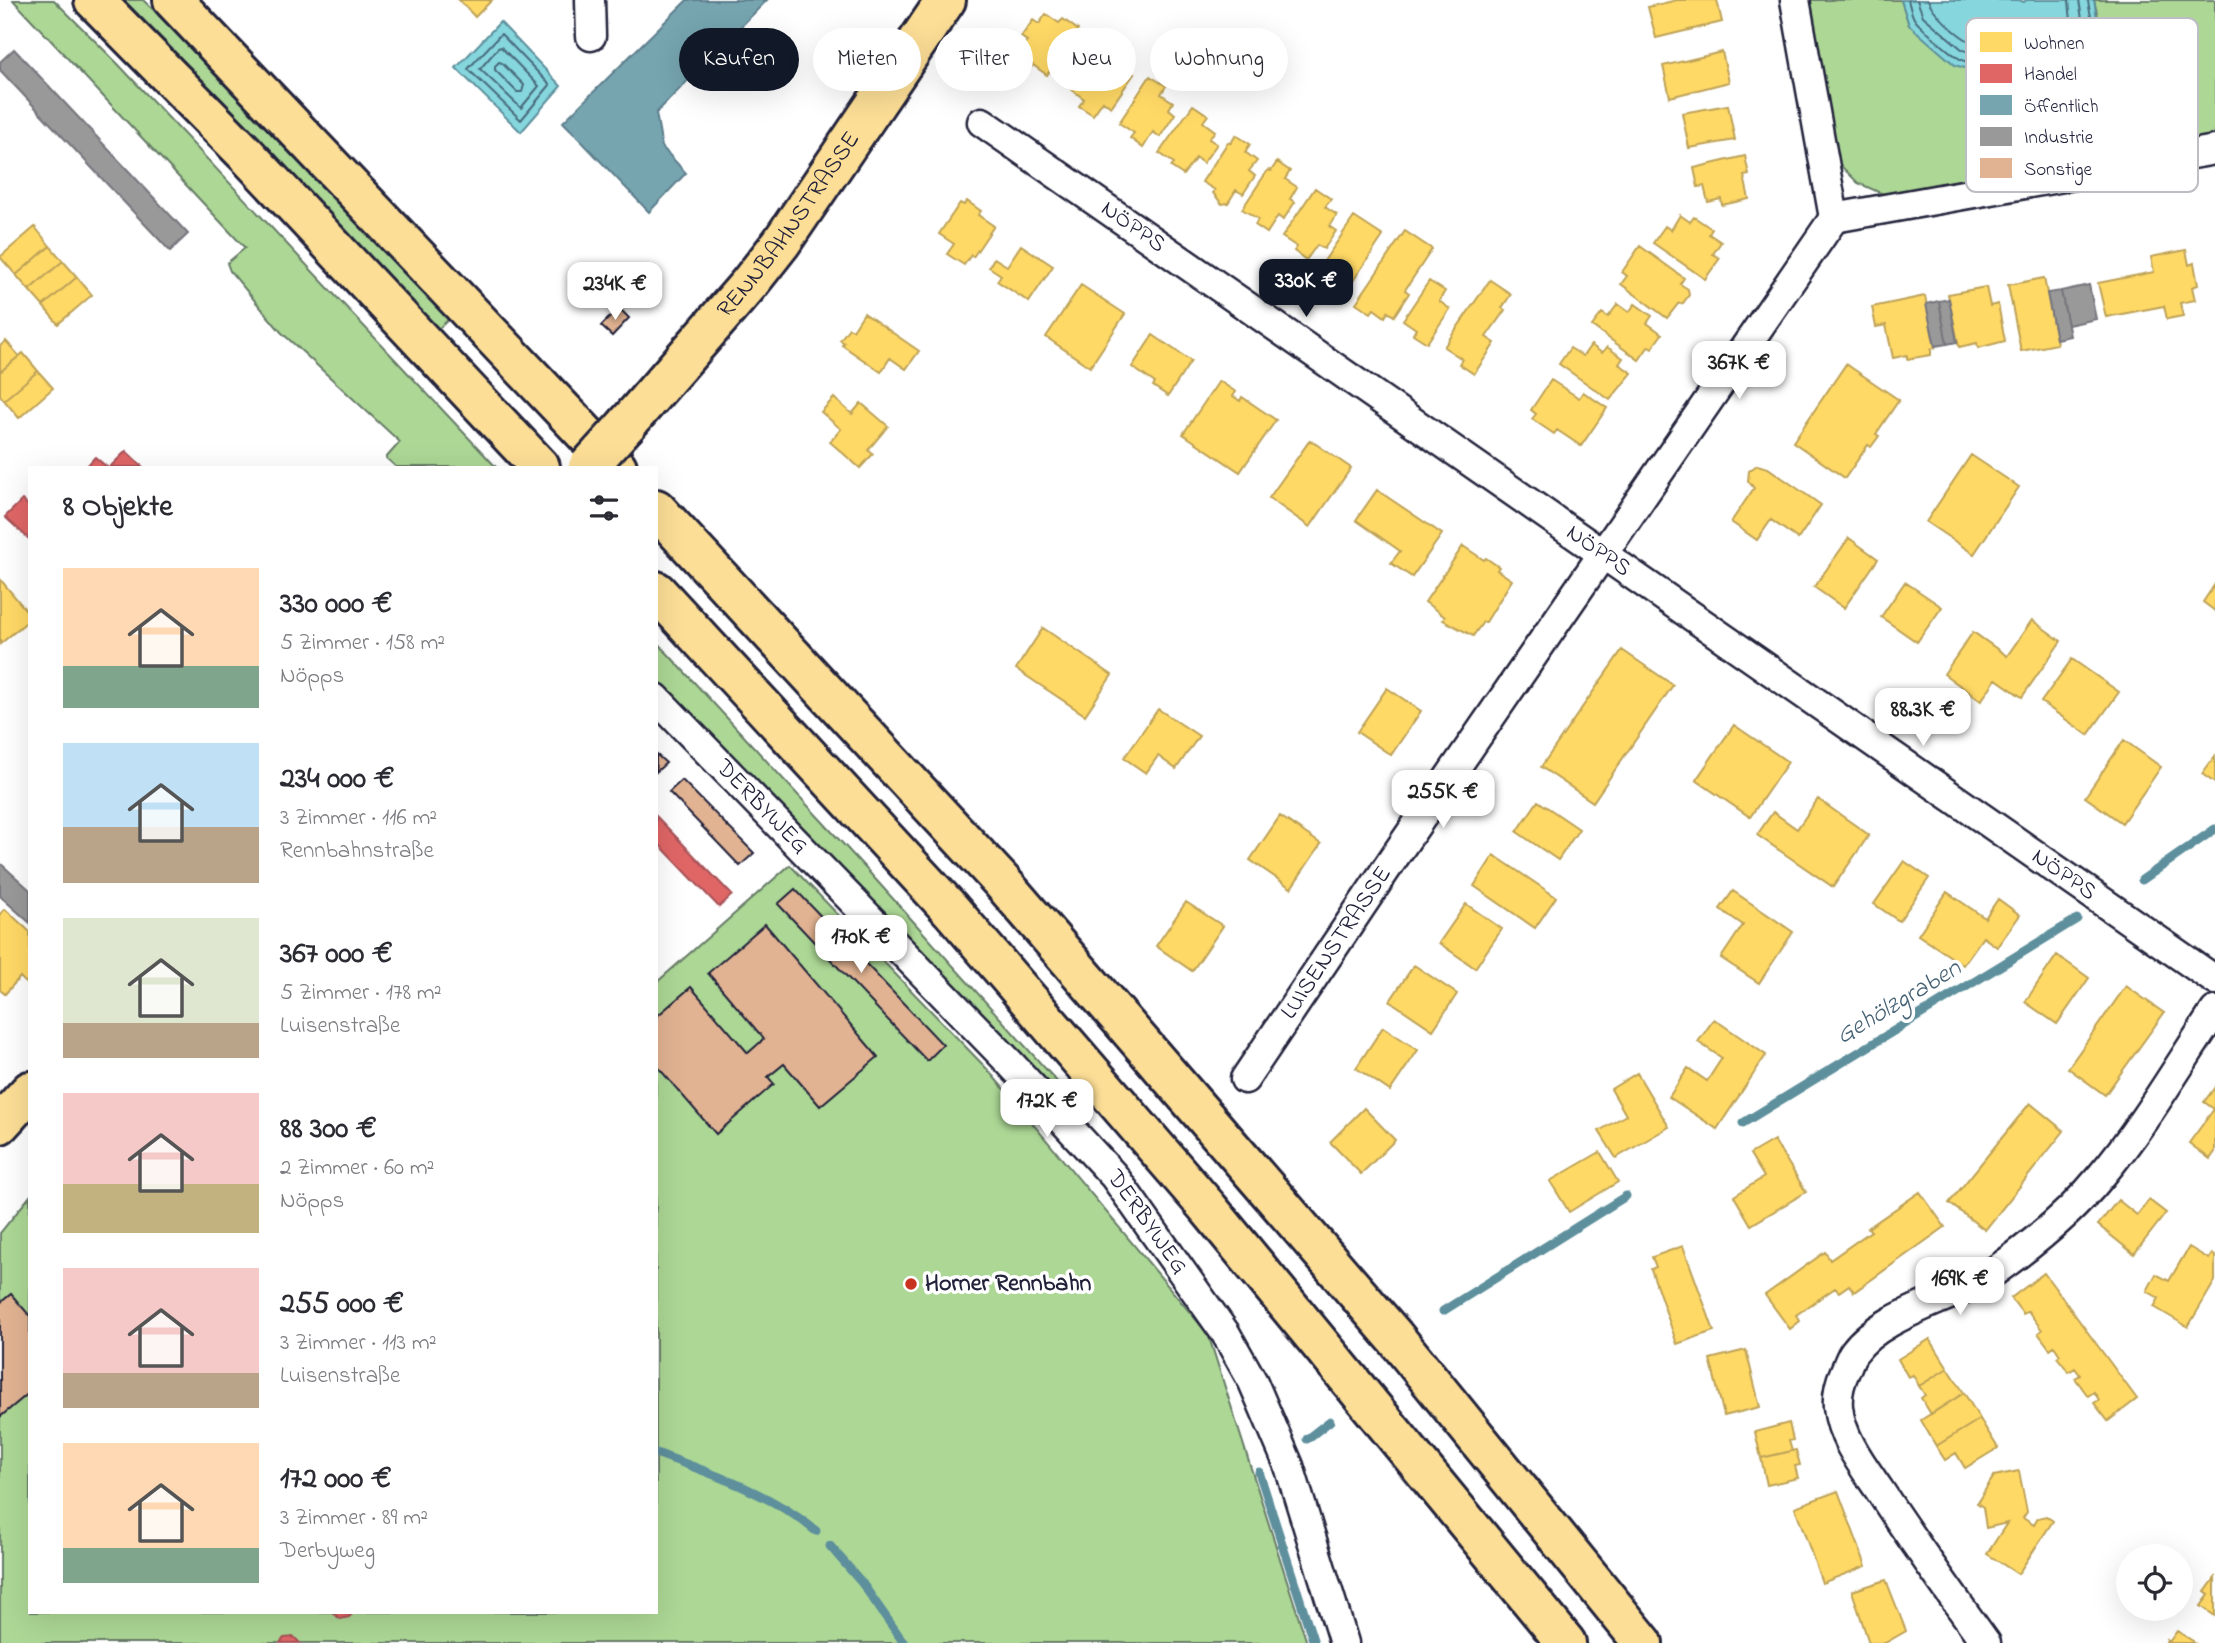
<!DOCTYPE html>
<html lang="de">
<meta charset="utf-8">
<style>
body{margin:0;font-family:"Indie Flower",sans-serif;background:#f7f7f7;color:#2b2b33;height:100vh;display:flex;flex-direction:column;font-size:26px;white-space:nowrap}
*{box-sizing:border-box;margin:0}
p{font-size:23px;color:#7c7c81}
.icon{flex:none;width:38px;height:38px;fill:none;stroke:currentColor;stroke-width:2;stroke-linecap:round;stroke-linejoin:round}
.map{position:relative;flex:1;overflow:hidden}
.details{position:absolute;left:28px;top:466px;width:630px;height:1148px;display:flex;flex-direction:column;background:#fff;border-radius:0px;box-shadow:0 7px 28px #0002}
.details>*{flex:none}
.guide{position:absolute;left:679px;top:28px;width:665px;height:63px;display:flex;gap:14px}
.fabs{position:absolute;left:2116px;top:1544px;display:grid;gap:14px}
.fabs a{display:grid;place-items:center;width:77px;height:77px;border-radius:50%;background:#fff;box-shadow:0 7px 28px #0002;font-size:35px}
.price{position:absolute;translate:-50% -60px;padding:0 16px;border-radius:14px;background:#fff;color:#222;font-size:23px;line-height:46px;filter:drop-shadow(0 2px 4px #0008)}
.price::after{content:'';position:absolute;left:50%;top:42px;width:21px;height:16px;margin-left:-10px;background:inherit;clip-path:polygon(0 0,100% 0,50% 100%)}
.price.current{background:#111827;color:#fff}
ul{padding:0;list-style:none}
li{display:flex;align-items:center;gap:21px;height:175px;padding:0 35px}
li span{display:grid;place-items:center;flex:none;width:196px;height:140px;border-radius:0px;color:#555}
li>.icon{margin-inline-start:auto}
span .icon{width:84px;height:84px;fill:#fffc;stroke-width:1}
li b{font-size:30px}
h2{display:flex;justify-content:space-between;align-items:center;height:84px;padding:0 35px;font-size:30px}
.pill{padding:0 24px;border-radius:32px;background:#fff;box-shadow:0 7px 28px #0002;font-size:24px;line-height:63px}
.pill.current{background:#111827;color:#fff}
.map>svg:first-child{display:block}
.green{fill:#acd795;stroke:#677c68;stroke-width:2}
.water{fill:#85d7dd;stroke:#5d8f9c;stroke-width:2}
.homes{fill:#ffd966;stroke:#bda259;stroke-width:2}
.shops{fill:#e06666;stroke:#a75259;stroke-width:2}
.public{fill:#76a5af;stroke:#5d7e8c;stroke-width:2}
.industry{fill:#999;stroke:#75757d;stroke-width:2}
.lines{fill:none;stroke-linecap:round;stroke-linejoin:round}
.shore{stroke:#4a6a7c;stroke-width:2}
.stream{stroke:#5d8f9c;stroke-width:9}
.building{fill:#e1b392;stroke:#22223b;stroke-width:2}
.minor-casing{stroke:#22223b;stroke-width:33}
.primary-casing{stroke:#22223b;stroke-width:44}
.motorway-casing{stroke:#22223b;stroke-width:44}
.minor{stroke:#fff;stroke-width:28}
.primary{stroke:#fcde96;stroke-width:38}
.motorway{stroke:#fcde96;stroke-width:38}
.primary-bridge-casing{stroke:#22223b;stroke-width:44;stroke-linecap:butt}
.primary-bridge{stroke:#fcde96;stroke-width:38}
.poi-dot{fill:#c8321e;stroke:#fff;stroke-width:2.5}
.labels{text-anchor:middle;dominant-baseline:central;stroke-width:7;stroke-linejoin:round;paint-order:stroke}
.street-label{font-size:24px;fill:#22223b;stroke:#fff}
.poi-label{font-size:24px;font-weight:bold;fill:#22223b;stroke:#fff;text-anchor:start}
.water-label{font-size:26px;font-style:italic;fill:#456174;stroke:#fff}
.key{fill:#fff;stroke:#bdbdc4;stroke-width:2}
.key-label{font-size:19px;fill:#22223b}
</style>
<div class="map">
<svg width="2215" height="1643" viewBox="0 0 2215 1643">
<rect width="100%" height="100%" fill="#fff"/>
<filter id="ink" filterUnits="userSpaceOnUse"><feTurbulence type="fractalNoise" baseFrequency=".0143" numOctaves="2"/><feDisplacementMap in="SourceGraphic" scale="14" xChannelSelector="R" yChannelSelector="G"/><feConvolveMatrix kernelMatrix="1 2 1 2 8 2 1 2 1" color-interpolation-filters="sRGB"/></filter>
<g filter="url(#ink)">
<path class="green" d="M13,0h41l65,65 377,402h-100l-10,-9 14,-16 -119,-110 -51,-61 -3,-8 18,-15z
M124,0h19l98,93 208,226 -13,12 -177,-193z
M1805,0h96l8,25 191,1 -6,-26h121v138l-319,57 -13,-1 -25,-11 -19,-19 -7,-13z
M656,641l212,230 219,244 -5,12 -426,-439z
M790,865l198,205 220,264 99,309h-1307v-410l30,-37v416h626v-629z"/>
<path class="water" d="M1901,0h118l5,2 2,-2h68l8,49 -9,13 -18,14 -58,4 -39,-8 -23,-7 -46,-40z
M500,22l61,64 -40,46 -65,-64z"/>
<path class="homes" d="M459,0h33l-17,17z
M1677,0h40l5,22 -66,16 -8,-31z
M1046,14l13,9 4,-4 15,11 -31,45 -14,-10 -4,5 -15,-11 13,-18 -6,-4 12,-17 6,4z
M1104,42l15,11 -5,7 20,14 -23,33 -8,-6 -10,14 -14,-9 5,-7 -13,-10z
M1722,52l7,30 -59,15 -7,-31z
M1150,76l16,10 -5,8 12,8 -4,7 6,5 -15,23 -7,-5 -10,16 -13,-10 4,-5 -15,-10z
M1193,105l15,10 -5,7 12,9 -6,8 8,5 -14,19 -7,-5 -13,17 -12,-8 3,-4 -15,-10z
M1728,105l7,35 -46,8 -7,-35z
M1236,135l14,9 -5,8 12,9 -8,10 6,5 -12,18 -7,-4 -8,13 -6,1 -9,-11 2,-3 -13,-8 26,-40 3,1z
M1745,156l4,19 -5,1 5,23 -27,6 -1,-6 -13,3 -4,-16 -6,1 -4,-19z
M1277,162l13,9 -5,8 12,8 -7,12 5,3 -12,18 -5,-4 -11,17 -12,-8 3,-6 -16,-10 26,-39 3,1z
M1315,188l16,11 -6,8 12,8 -8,11 7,5 -12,18 -7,-4 -11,15 -12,-9 3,-4 -15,-10z
M967,201l14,10 -3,4 16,11 -21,31 -2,-2 -7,10 -17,-11 7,-10 -15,-10 21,-31 4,2z
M1680,215l10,7 4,-5 18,12 -3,5 12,8 -8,12 7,4 -15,21 -52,-36 12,-17 6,4z
M1354,217l29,19 -32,48 -29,-20z
M35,227l15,19 -34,29 -16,-18z
M1405,231l27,18 -27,41 4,3 -15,23 -6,-4 -3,5 -11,-8 -3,4 -15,-10z
M1021,245l32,21 -24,36 -32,-21 4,-6 -12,-8 5,-9 13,8z
M50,246l13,15 -34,29 -13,-15z
M1640,246l44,32 -4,6 8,5 1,6 -6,8 -5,1 -11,14 -46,-34 6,-8 -5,-4z
M2186,250l3,15 5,-2 4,22 -6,2 3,13 -15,3 3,13 -16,3 -3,-13 -58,11 -8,-34 56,-11 -3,-15z
M63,261l14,16 -34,29 -14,-16z
M77,277l15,18 -34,29 -15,-18z
M2044,278l13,66 -36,7 -13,-66z
M1490,280l21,14 -9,14 3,2 -19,27 9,6 -21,31 -15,-10 3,-5 -18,-12z
M1429,281l16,10 -6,10 11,8 -23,34 -14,-9 3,-5 -13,-9z
M1081,285l44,29 -35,53 -44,-30z
M1986,287l4,19 8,-2 7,37 -27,7 -1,-5 -18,4 -11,-53z
M1925,296l10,52 -4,1v6l-24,4v-4l-14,3 -7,-33 -10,2 -4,-20z
M1618,304l11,8 6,-8 17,12 -5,7 15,11 -10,14 -3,-2 -10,14 -47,-34 10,-13 6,4z
M864,313l55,38 -13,18 -16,-11 -9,14 -39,-27 2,-2 -4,-3 9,-12 4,2z
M1153,335l38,26 -23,35 -15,-10 2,-3 -23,-16z
M6,341l13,15 -19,16v-26z
M1591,345l11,8 5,-6 16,11 -4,6 13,9 -22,27 -51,-36 11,-16 13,8z
M23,353l15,18 -34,29 -4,-5v-23z
M1846,364l53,36 -23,34 3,2 -8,11 -3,-2 -23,33 -52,-36z
M38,371l15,17 -34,30 -15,-18z
M1551,380l28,18 4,-6 24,16 -26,38 -24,-16 -3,4 -22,-15 4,-5 -5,-4z
M1219,381l17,11 -3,4 7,5 2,-4 34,23 -36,52 -57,-38z
M834,398l18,16 9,-11 27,23 -20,24 5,4 -13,14 -30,-26 11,-13 -20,-17z
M1310,440l41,28 -41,59 -41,-29z
M1971,455l48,32 -45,67 -48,-32z
M1757,465l11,3 53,37 -23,34 -27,-19 -14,20 -26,-18 23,-34 -6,-7 1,-10z
M1377,490l65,44 -30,43 -21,-14 9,-12 -44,-31z
M1849,538l29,21 -34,49 -30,-21z
M1463,546l21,14 2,-2 13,9 -2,3 15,10 -26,42h-3l-10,14 -30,-16 2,-3 -20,-15z
M0,579l30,36v4l-30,25z
M1905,582l37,25 -25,35 -36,-25z
M2215,584v27l-12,-9z
M2032,620l29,21 -39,56 -26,-18 -15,22 -37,-27 29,-42 34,24z
M1043,628l69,47 -27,40 -69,-46z
M1622,650l51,35 -80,117 -52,-35z
M2072,659l47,33 -31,43 -47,-33z
M1387,688l34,23 -30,44 -34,-23z
M1158,709l41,27 -23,33 -18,-13 -12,17 -22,-15z
M1734,725l54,37 -38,55 -54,-37z
M2124,740l37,27 -39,56 -37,-26z
M2215,756v27l-13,-9z
M1818,799l51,36 -36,52 -76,-52 16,-23 24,17z
M1538,801l41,28 -21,31 -41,-28z
M1280,816l41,28 -30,44 -41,-28z
M1494,855l62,42 -21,31 -61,-42z
M1904,861l25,17 -30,43 -25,-17z
M1733,891l60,41 -34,51 -38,-25 22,-33 -23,-16z
M1947,892l38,26 13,-19 22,16 -23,32 -14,-10 -20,28 -45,-30z
M1186,902l37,24 -31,45 -36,-25z
M1466,904l36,25 -27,39 -36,-25z
M5,909l25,23v46l-4,5 -6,-6 -15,17 -5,-4v-76z
M2057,955l32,23 -32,46 -32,-22z
M1414,965l43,29 -24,36 -43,-29z
M2126,986l38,27 -59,82 -37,-27z
M1714,1019l52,36 -49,74 -48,-32 19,-29 19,13 15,-23 -24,-16z
M1383,1027l35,23 -28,41 -34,-23z
M1637,1073l32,54 -53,31 -17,-27 27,-16 -15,-26z
M2215,1087v65l-5,7 -21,-16 25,-34 -10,-7z
M2030,1103l34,28 -79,99 -36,-27z
M1364,1108l31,32 -34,34 -31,-32z
M1774,1140l32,52 -55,33 -17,-29 30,-19 -14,-23z
M1600,1152l18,30 -49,30 -19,-31z
M1920,1192l25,35 -91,65 -5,-7 -10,7 -4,-4 -39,27 4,6 -10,8 -25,-34 60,-43 5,8 41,-29 -3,-3z
M2118,1200l19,15 12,-15 17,13 -32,41 -36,-29z
M1683,1246l31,85 -37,13 -26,-75 5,-2 -4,-10z
M2189,1247l20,12 3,-5 3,2v25l-27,46 -34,-20 5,-9 -12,-7 9,-17 13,7z
M2044,1273l93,126 -29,22 -14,-18 5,-3 -5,-8 -6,4 -13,-18 5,-3 -5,-7 -6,4 -12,-15 3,-2 -6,-9 -4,3 -12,-16 4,-3 -14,-19 -5,3 -12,-16z
M1930,1339l18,29 -29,18 -6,-11 -5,2 -10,-18z
M1746,1350l14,57 -36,9 -14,-57z
M1948,1368l16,25 -33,21 -10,-16 4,-3 -6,-9z
M1964,1393l16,26 -44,27 -15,-26z
M1980,1419l18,29 -33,20 -9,-15 -11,7 -9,-14z
M1789,1423l4,17 -4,1 3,10 -31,7 -6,-26z
M1796,1450l4,15 -5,1 3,12 -31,7 -6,-27z
M2019,1471l8,41 -4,6 11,7 4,-7 8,-2 7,5 -35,53 -31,-20 20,-31 -21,5 -3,-21 -6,-4 17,-27z
M1838,1491l28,75 -44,17 -27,-76z
M2215,1578v38l-14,-10 8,-11 -4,-3z
M1886,1580l20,51 -21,12h-16l-17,-52z
M2177,1631l19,12h-30l1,-3 2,2z"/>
<path class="shops" d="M126,451l17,16h-33z
M95,457l12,10h-21z
M22,500l8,7v33l-25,-23z
M656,816l76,79 -13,12 -63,-66z
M332,1612h22l-5,5 -9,2z
M294,1637l6,6h-20l4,-5z"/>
<path class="public" d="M687,0h80l-111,113 6,34 24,26 -37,39 -86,-90z"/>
<path class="industry" d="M14,49l174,185 -18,17 -170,-181v-8z
M2089,285l7,34 -28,6 -7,-34z
M2061,291l9,45 -14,3 -9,-46z
M1949,299l8,43 -10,2 -8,-43z
M1939,301l8,43 -12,2 -9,-42z
M0,863l30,27v33l-30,-27z"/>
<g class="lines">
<path class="shore" d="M1908,0c2,6 3,15 7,20 4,6 38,35 45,39 26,13 123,26 134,-11 4,-14 -5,-34 -6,-48
M1917,0l6,16 40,34 55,14 51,-3 12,-10 5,-7 -7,-44
M1928,0c5,13 30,36 43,42 23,10 82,18 102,2l-4,-44
M501,34l49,51 -29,35 -53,-51z
M501,47l38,39 -18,22 -41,-39 18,-21z
M499,62l3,1 22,22 -2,7h-5l-22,-22v-4z"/>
<path class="stream" d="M2142,880l73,-51
M1743,1123l334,-204
M1443,1311l183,-115
M1307,1439l23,-18
M656,1453c57,21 114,40 160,78
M1259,1472l55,171
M830,1546l32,37 42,60"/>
</g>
<path class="building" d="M619,308l10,10 -17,18 -11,-10z
M656,754l10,9 -10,9z
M682,780l72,73 -14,13 -71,-74z
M795,889l148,156 -16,16 -149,-157z
M765,924l113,133 -58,49 -36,-42 -16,13 6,7 -58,50 -60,-69v-48l35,-30 57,66 16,-14 -56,-66z
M11,1294l19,22v76l-30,25v-114z"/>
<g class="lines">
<defs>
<g id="minor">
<path d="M590,0l1,36"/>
<path d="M1795,0l39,218 381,-68"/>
<path id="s1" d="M982,122l1233,858"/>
<path id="s2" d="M656,698l353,364 105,114 112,158 27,48 36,84 55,177"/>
<path id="s3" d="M1245,1079l152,-226 437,-635"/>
<path d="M1986,1643c-36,-50 -72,-100 -106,-152 -17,-25 -39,-53 -42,-84 -1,-12 2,-25 7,-36 3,-6 5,-14 9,-19 28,-39 101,-53 141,-81 38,-27 76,-58 106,-95 43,-51 77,-110 114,-165"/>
</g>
<g id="primary">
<path id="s4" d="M627,424l121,-139 33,-42 165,-243"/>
<path d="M0,1124l30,-33"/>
</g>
<path id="motorway" d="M94,0l151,153 295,314
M173,0l444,467
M656,509l346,373 392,454 249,307
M656,591l295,319 258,299 357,434"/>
</defs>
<use href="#minor" class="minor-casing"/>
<use href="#primary" class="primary-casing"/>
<use href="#motorway" class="motorway-casing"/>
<use href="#minor" class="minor"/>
<use href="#primary" class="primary"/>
<use href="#motorway" class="motorway"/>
<defs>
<path id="primary-bridge" d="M588,467l39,-43"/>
</defs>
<use href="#primary-bridge" class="primary-bridge-casing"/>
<use href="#primary-bridge" class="primary-bridge"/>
</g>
</g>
<circle class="poi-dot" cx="911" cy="1284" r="7"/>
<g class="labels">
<g class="street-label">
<text stroke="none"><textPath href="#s4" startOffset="257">RENNBAHNSTRASSE</textPath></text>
<text stroke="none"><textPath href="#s1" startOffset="184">NÖPPS</textPath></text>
<text stroke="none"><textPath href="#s1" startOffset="751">NÖPPS</textPath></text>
<text stroke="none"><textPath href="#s2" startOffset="152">DERBYWEG</textPath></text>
<text stroke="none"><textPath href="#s1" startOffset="1318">NÖPPS</textPath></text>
<text stroke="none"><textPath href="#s3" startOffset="164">LUISENSTRASSE</textPath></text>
<text stroke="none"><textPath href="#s2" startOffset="719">DERBYWEG</textPath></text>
</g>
<g class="poi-label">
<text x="925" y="1284">Horner Rennbahn</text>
</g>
<g class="water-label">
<text transform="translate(1899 1003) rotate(-31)">Gehölzgraben</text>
</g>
</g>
<rect x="1966" y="18" width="232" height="174" rx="10" class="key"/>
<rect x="1980" y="32" width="32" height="20" fill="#ffd966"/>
<rect x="1980" y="64" width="32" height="19" fill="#e06666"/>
<rect x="1980" y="95" width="32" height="20" fill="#76a5af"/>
<rect x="1980" y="127" width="32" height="19" fill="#999"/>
<rect x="1980" y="158" width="32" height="20" fill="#e1b392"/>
<g class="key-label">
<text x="2024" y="49">Wohnen</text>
<text x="2024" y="80">Handel</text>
<text x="2024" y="112">Öffentlich</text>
<text x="2024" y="143">Industrie</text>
<text x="2024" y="175">Sonstige</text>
</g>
</svg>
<div class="fabs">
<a><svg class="icon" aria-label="locate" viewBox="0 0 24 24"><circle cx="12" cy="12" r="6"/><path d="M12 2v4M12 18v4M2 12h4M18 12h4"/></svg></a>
</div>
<b class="price current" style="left:1306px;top:319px">330K €</b>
<b class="price" style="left:615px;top:322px">234K €</b>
<b class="price" style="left:1739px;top:401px">367K €</b>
<b class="price" style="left:1923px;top:748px">88.3K €</b>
<b class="price" style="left:1443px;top:830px">255K €</b>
<b class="price" style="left:861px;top:975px">170K €</b>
<b class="price" style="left:1047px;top:1139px">172K €</b>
<b class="price" style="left:1960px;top:1317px">169K €</b>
<div class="guide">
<a class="pill current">Kaufen</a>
<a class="pill">Mieten</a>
<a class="pill">Filter</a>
<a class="pill">Neu</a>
<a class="pill">Wohnung</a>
</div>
<section class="details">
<h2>8 Objekte<svg class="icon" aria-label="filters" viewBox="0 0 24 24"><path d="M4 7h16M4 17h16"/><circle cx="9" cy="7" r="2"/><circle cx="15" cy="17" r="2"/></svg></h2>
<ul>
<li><span style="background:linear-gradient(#ffd9b3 70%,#7fa58c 0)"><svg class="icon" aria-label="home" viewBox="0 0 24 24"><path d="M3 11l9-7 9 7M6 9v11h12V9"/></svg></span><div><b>330 000 €</b><p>5 Zimmer · 158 m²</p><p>Nöpps</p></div></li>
<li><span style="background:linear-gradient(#bfe0f5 60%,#b9a48a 0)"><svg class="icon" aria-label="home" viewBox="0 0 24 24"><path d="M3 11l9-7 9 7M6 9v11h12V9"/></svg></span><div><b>234 000 €</b><p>3 Zimmer · 116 m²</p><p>Rennbahnstraße</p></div></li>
<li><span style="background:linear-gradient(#dfe7d0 75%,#b9a48a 0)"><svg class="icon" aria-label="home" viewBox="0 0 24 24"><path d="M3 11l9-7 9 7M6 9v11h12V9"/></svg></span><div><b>367 000 €</b><p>5 Zimmer · 178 m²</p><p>Luisenstraße</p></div></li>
<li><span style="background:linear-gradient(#f6c9c9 65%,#c2b280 0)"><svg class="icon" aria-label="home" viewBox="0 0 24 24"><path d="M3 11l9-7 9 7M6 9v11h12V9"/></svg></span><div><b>88 300 €</b><p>2 Zimmer · 60 m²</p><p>Nöpps</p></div></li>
<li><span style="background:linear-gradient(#f6c9c9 75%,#b9a48a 0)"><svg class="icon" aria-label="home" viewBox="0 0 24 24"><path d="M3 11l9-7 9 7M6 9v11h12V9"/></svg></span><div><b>255 000 €</b><p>3 Zimmer · 113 m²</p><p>Luisenstraße</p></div></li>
<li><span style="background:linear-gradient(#ffd9b3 75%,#7fa58c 0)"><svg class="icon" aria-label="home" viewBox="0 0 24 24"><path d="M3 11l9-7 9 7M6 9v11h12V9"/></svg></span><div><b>172 000 €</b><p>3 Zimmer · 89 m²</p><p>Derbyweg</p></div></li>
</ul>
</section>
</div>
